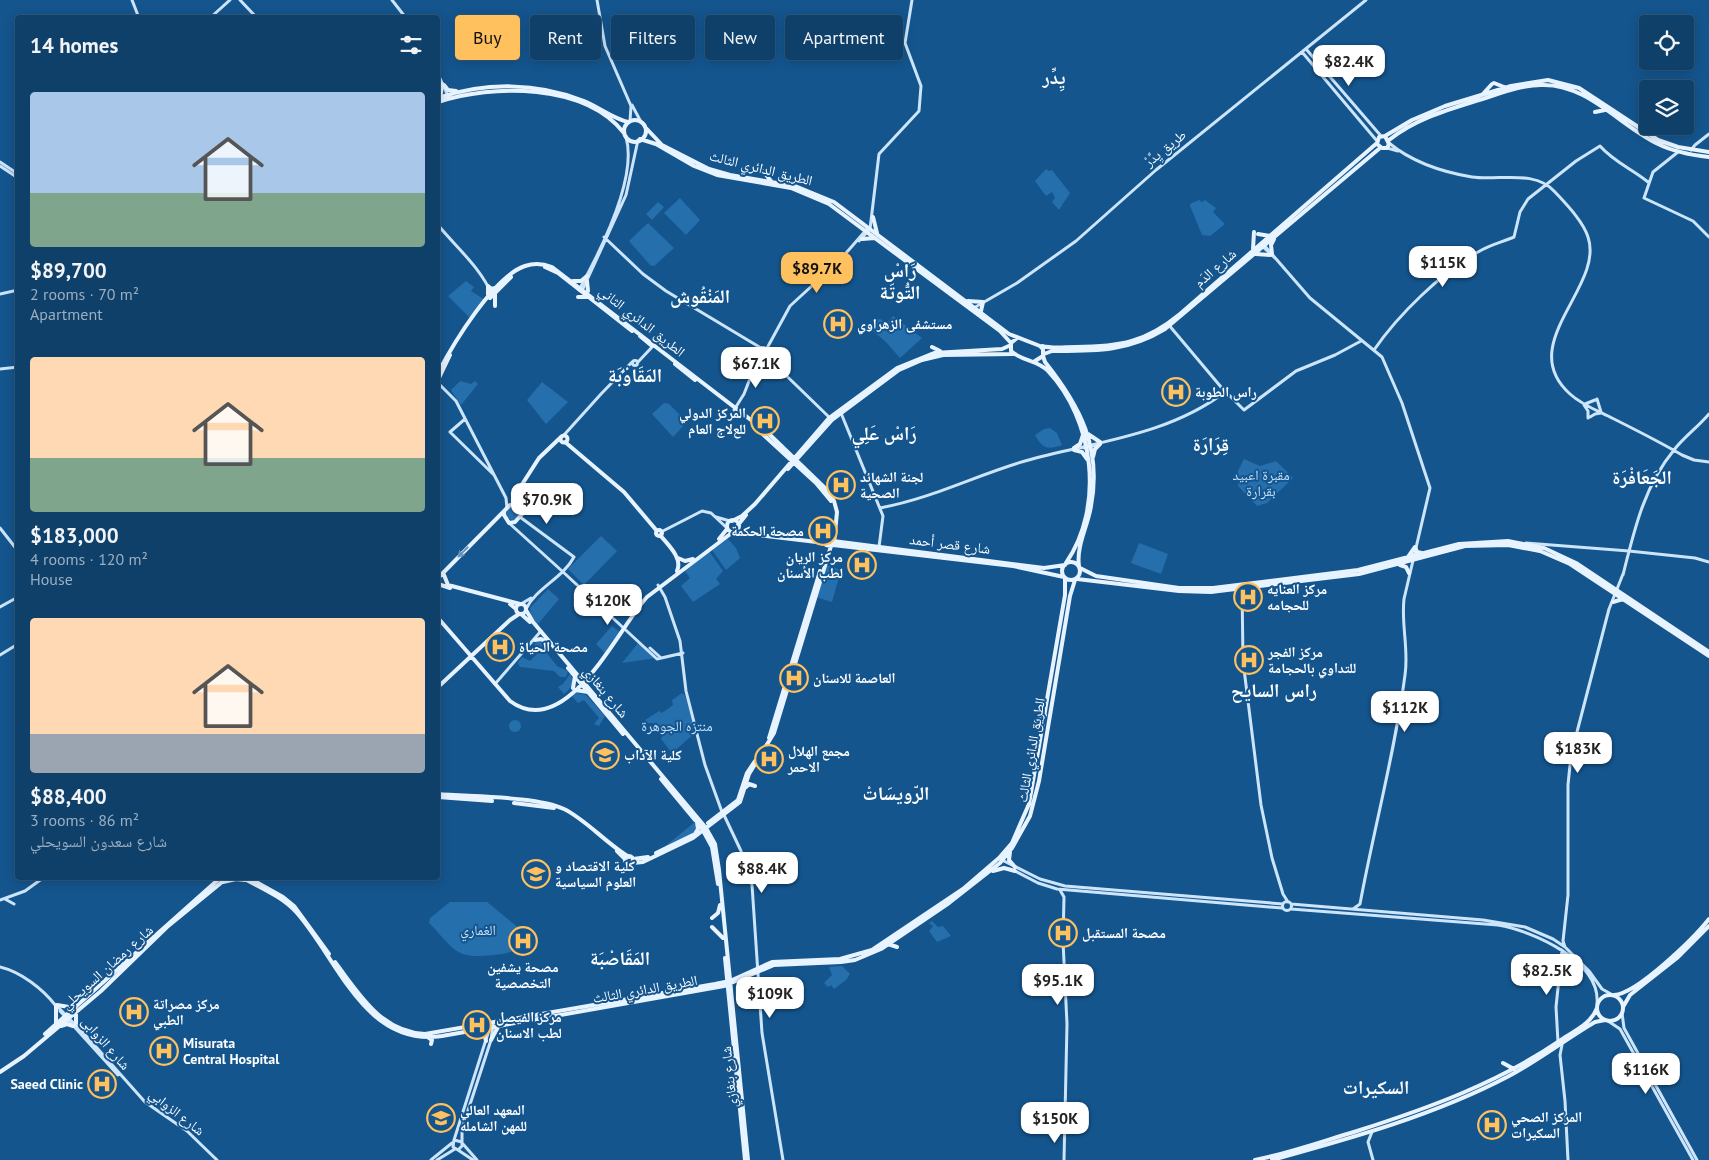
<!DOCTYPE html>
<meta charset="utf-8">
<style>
body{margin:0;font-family:"PT Sans","Noto Naskh Arabic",sans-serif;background:#184770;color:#f1f3f6;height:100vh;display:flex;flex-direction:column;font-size:19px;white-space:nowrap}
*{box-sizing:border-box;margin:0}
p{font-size:16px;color:#9bafc1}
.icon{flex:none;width:28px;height:28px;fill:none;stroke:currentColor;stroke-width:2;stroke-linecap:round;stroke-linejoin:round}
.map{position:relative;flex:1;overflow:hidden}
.drawer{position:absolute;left:15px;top:15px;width:425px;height:865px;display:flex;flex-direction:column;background:#0f406a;border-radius:5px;box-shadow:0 2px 12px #0003,0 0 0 1px #2f597e}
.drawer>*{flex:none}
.guide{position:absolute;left:455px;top:15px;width:475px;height:45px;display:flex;gap:10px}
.tools{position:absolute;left:1639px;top:15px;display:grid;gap:10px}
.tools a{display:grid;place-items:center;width:55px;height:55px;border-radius:5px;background:#0f406a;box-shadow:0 2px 12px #0003,0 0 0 1px #2f597e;font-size:25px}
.price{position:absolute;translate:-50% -42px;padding:0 11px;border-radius:10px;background:#fff;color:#222;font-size:16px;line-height:32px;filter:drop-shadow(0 1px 2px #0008)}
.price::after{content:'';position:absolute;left:50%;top:30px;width:15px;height:11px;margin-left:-8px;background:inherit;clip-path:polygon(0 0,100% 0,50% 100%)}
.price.active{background:#ffc15d;color:#111}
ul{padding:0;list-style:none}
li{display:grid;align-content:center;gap:10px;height:265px;padding:0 15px}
li span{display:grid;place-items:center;height:155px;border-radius:5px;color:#555}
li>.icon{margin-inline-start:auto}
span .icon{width:90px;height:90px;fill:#fffc;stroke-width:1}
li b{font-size:21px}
h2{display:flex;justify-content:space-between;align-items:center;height:60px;padding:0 15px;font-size:21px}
.pill{padding:0 18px;border-radius:5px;background:#0f406a;box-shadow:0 2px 12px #0003,0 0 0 1px #2f597e;font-size:18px;line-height:45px}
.pill.active{background:#ffc15d;color:#111}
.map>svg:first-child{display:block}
.green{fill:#266fad}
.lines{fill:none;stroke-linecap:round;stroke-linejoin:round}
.secondary{stroke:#cce5fb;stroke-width:3}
.primary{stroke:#e7f3ff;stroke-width:4}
.oneway{fill:#6894bb}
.labels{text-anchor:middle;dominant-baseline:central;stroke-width:4;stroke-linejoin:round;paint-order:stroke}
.street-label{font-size:14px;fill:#fff;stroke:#14558e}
.poi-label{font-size:14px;font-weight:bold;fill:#fff;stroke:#14558e;text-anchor:start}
.park-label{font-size:14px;fill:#c4e3fc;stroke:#14558e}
.district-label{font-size:19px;font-weight:bold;fill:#fff;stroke:#14558e}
</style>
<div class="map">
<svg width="1709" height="1160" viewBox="0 0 1709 1160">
<rect width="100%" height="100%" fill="#14558e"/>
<path class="green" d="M1046,169l3,2 3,-1 18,23 -11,17 -7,-8 3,-4 -3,-6 -6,4 -11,-15z
M680,198l20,22 -14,15 -22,-22z
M1199,200l3,2 3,-2 11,8 -3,4 12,12 -15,12 -8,-1 -12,-29v-2z
M658,202l6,5 -12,13 -6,-6z
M648,223l26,25 -20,18 -4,-1 -21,-24z
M466,281l8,6 -3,4 14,9 -14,19 -23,-23z
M893,316l29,22 -22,20 -14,-16 -18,-15 5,-6 7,-2 7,4z
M460,381l11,3 4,-3 3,3 -17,21 -10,-15z
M542,382l26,20 -22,22 -19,-24z
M664,403l5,1 18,18 -14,15 -21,-23z
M1050,428l7,5 5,12c-15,5 -19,4 -27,-10l9,-6z
M1244,459l16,7 16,-5 17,17 -26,25 -10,3 -19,-20v-15z
M506 513a7 7 0 1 1 14 0a7 7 0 1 1-14 0Z
M601,536l16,15 -33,34 -16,-16z
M728,539l8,9 4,10 -14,12 -14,-20z
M1139,543l29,11 -7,20 -30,-11z
M709,551l14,20 -7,8 4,5 -27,18 -12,-16 9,-8 -6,-8z
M826,565l15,5 -9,32 -16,-5z
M548,589l11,10 -21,25 -7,-7 -1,-9z
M612,626l8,6 -15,21 -9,-9z
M540,640l6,5v7l11,14 11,5 -2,6h-6l-6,-6 -34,-4 -2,-4 4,-6 8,4 8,-8v-5l-4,-4z
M639,642l17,16 -34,5z
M570,674c6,9 1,14 -6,20l-6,-7 5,-3z
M576,693l10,2 19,21 -6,10 -5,-2 5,-6 -15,-18 -6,3 -6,-7z
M682,693l3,2 11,37 -24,21 -11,-14 2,-5 -10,-11h-5l-3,-3 14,-9 3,2 11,-8 -1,-5z
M509 726a6 6 0 1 1 12 0a6 6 0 1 1-12 0Z
M695,822l2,5 -3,7 -31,14z
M450,902h37l33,27 -2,17c-7,8 -15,8 -25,9 -39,5 -39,-7 -64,-32l1,-5z
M932,921l6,6 5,-1 8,10 -14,6 -8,-11 4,-5 -4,-3z
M842,966l8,8 -4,6 -12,9 -3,-4 -3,2 -4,-4 8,-8 -3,-8z"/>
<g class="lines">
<path class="secondary" d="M132,0l7,18
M240,0l17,18
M392,0l14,18
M597,0l8,46 26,60 -1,15
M210,18l20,-18
M1306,49l75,87
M1302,52l75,89
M438,74l10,22
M632,105l9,17
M1389,143c23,19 53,29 83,34 26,4 63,-8 83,15 11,12 28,29 33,45 17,50 -74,107 -18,157 12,11 28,17 42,24 24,12 48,24 70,37l12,5 15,2
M1387,148l11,3
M1691,150l4,-5 14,-11
M1678,152l-25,20 -9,26 49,23 16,16
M0,162l18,12
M0,166l18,12
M438,225c18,22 43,43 54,70
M604,237l39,37 23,17 95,57
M859,241l11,-12 9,-75 40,-43 2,-25 -16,-43 7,-43
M1264,245l46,53 72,59 20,46 28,85 -26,111c-3,25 5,51 1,76 -10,77 -31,153 -45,229l-7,5
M1262,246l14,13
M579,290c21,-38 59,-111 47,-153
M582,291l44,-96 12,-55
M0,294l18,-4
M972,309l45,-26 59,-42 80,-71 210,-170
M1168,324l53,63 23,23 52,-39 39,-16 26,-14
M759.5 351a3.5 3.5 0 1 1 7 0a3.5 3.5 0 1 1-7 0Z
M766,350l24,-44 50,-46 27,-31
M1374,350c24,-35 67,-77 104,-98 11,-7 24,-10 36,-15l6,-25 8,-13 48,-38 24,-15c14,16 32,23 48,36
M764,354l66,64
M632.5 363a2.5 2.5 0 1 1 5 0a2.5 2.5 0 1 1-5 0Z
M638,362l16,-17
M0,369l18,-2
M438,383l18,18 50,97 1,10
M1597,399l4,13
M1585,404l10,-4
M1584,405l4,6v7
M734,410l10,-16 16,-41
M841,413l42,103 -4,31
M1590,417l5,-3 6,-1
M465,419l-15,13 43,42
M564,435l37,-41 31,-32
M1084,448l16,-4
M880,508c53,-10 94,-32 145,-47 68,-19 142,-25 200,-69
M520,517l54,40c-11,21 -38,31 -48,52
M716,517l14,4
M509,523l53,48
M0,528l18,23
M661,532l41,-21 9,2 16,15
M1526,543l103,8 66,7 14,4
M562,571l95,88 26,-6
M1623,575c11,-44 21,-89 51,-125 10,-13 24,-23 35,-36
M658,585l7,12 15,44 6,50 19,74 17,47
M1242,586l1,75 18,144 11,53 11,36 5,8
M521,604l10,-6
M0,607l18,-10
M650,648l10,9
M0,655l18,-11
M495,684l46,-53
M724,815l17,36 11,34 10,148 21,127
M1002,860l38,19 25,7 218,18
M1015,871l23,12 19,6 225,19
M1060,890l4,7 -1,44 4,83 -3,136
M5,899l9,5
M0,900l25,-9 18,-13
M1282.5 906a4.5 4.5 0 1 1 9 0a4.5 4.5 0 1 1-9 0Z
M1291,904l192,16 42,7 28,12 12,8 24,24 13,18 9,5
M1291,909l207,16c35,6 103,36 99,79
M1565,947l-2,-6 5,-46v-110l3,-30 38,-146 14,-35
M0,967c21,5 43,22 56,39
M56,1005l33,34 56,63 42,29 30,29
M60,1011l58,64
M1622,1013l2,15 73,132
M1608,1021l12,8 73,131
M1558,1042l-2,-35 6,-57
M1562,1045l-2,10 5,46 3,59
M1372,1132l-4,10 5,18
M454,1140l36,-113
M462,1142l-8,-2 -1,7 5,3 4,-4v-17l29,-89 2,-15
M463,1144l14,16
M458,1150l15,10
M431,1160l21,-17
M437,1160l18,-11"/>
<path class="primary" d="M1494,83l10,4
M444,85l4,5 8,1
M1482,95l10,-11
M438,97l3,-4 1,-9
M438,98c47,-16 99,-16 146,3 15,6 28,17 44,21
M438,102c54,-18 147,-19 186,31
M1595,112l10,-2
M624 131a11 11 0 1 1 22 0a11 11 0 1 1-22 0Z
M645,127l17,18 47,24 21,6 65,11 39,16 175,132 31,12 3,3v7l-8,5
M1385,136l4,8 -2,4h-5l-5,-4 2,-7 6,-1 27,-16 33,-14 66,-20 37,-6 31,8 79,52 20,7 31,5
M640,139l16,5 38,22 23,9 74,13 38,16 171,127 11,12
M1389,140c26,-21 58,-30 90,-40 20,-6 41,-15 62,-15 46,-2 79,41 117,59 16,8 33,11 51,13
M763,171l8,10
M873,217l4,16
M1258,234l12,2
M862,239l13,-1
M1253,249l1,-17
M1256,254l14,1
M1272,254l-1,-9 3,-6
M545,267l13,6 74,58
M573,281h8l6,-5
M587,281l1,10
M495,293v13
M488,295v-9l3,3 4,-1
M578,297h9
M490,298l21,-21
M968,301l15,1 -2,9
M640,336l12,10
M1017,338l-6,5v8c10,10 27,9 37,20 46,49 57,135 18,192
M1042,346c11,3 23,1 34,1 44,0 70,-5 104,-33l197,-171
M932,347l8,4
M1044,354l8,-3c43,0 75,1 113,-22l215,-181
M1043,356l2,6c35,44 57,86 46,144 -3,20 -15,40 -12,60
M675,364l20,16
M438,373c15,-29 56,-97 87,-107 9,-3 19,-2 27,1l216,166 59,57 7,11 3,11 -3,31 -3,3 -5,-1v-5l6,-1
M438,380l12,-25
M438,383v2
M756,428l60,55 15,18
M1088,434l12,8
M560.5 439a3.5 3.5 0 1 1 7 0a3.5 3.5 0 1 1-7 0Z
M565,442l59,50 33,39
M1074,448l6,-4 3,-9
M1074,450l8,2 5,7
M1093,457l2,-8 5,-5
M788,469l44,-49 67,-50 23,-10 21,-5 70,-1
M514,505v-8l25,-39 22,-21
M727 526a6 6 0 1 1 12 0a6 6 0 1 1-12 0Z
M732,521l10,-5 13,-12 74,-86 68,-50 37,-15 68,-4 9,-4
M738,525l8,-10
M656 533a3 3 0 1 1 6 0a3 3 0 1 1-6 0Z
M734,532l91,11
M660,535c8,10 23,23 17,36
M719,539l8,-10
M833,541l211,27 21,-3
M833,545l180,21 51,11
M1408,557l7,-10 2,5 5,1
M678,558l7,3 8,-2
M1062 571a9 9 0 1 1 18 0a9 9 0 1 1-18 0Z
M1400,565l6,2 3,6
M1080,568l16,8 83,12h34l145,-18 101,-26 49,-3 36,7 32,15 133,89
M441,574l3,1 4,10 72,19
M438,578l72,-73h4l9,8 -8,9 -6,1 -5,-8v-4
M1077,579l102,12 32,1 148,-18 106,-28 43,-1 32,6 30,13 139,92
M438,584l12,4
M1613,602l10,-3
M516 609a5 5 0 1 1 10 0a5 5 0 1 1-10 0Z
M510,604l6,5
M526,610l7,12 173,206 9,16 4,26 29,290
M521,614l9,8
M438,618l72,83c57,42 108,-73 137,-104l86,-65
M535,640l6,-1 6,3
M568,668l55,66
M438,687l72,-67 9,-6
M573,688l2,-12
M575,690l13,2
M1043,729l-7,-8 9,-6
M769,738l51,-167
M661,779l34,41
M746,787l3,-3 6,2
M438,794c32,3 99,2 126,15 21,10 43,35 65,48
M438,797l54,4
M514,803l40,5
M708,823l30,-23 9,-27 8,-12
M700,825l12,22 6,37
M695,834l3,-5 -1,-7
M617,851l9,9
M1010,852l-1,8 6,7
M656,853l37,-18
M625 860a4 4 0 1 1 8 0a4 4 0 1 1-8 0Z
M633,859l15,-2
M632,863l11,-1 50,-24 47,-36 9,-28 25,-41 57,-187
M993,871l11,-3 11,3
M243,878c18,10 40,19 54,35 42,48 68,134 145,123l282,-50 50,-21 67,-3 14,-2 26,-11 68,-46 51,-40 12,-15 18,-32 9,-35 31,-185 5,-16
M249,878l34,19 11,9 35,48
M223,882l13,-3 9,1
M712,918l6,-5 2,-8
M712,927l11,11
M888,944l9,3
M725,958l20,202
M335,962c24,32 46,70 90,72l290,-50 15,-3 42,-19 68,-3 32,-9 91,-61 36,-31 13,-15 17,-39 36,-209v-17
M1597 1008a13 13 0 1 1 26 0a13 13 0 1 1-26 0Z
M1614,995c23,-1 80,-57 95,-76
M57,1005l18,3
M1623,1007l7,-12 47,-37 32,-32
M56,1023v-17
M76,1025v-13
M61,1026l6,-2 6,2
M478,1030l6,3 2,8
M45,1034l175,-156
M429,1038l3,2 -1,4
M491,1040l7,-13
M1503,1063l11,6
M0,1072l24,-16 77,-65 66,-64 60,-49
M1255,1160c35,-7 68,-19 102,-29 72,-23 141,-48 204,-91 13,-9 30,-16 36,-32
M1272,1160c80,-22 163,-45 237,-84 30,-16 57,-37 86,-54l10,-2"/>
</g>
<defs><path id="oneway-solid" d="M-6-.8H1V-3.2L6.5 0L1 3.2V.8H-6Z" transform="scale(1.25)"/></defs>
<use class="oneway" href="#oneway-solid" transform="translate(463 552) rotate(135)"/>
<defs>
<symbol id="hospital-ring" viewBox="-11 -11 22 22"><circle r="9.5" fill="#14558e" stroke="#ffc15d" stroke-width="1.5"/><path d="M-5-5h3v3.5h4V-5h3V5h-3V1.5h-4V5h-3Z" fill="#ffc15d"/></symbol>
<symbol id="university-ring" viewBox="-11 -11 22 22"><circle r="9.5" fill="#14558e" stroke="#ffc15d" stroke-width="1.5"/><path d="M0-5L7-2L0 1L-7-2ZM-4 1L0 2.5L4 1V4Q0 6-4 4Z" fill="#ffc15d"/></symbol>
</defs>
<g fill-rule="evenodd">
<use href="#hospital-ring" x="822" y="308" width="32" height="32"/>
<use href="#hospital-ring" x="1160" y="376" width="32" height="32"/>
<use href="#hospital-ring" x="749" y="405" width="32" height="32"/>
<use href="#hospital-ring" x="825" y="469" width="32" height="32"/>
<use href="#hospital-ring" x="807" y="515" width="32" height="32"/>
<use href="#hospital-ring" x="846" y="549" width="32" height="32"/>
<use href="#hospital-ring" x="1232" y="581" width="32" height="32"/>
<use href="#hospital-ring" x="484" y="631" width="32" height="32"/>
<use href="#hospital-ring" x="1233" y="644" width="32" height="32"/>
<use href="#hospital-ring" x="778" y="662" width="32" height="32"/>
<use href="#university-ring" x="589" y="739" width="32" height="32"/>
<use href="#hospital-ring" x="753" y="743" width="32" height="32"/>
<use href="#university-ring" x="520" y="858" width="32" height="32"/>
<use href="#hospital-ring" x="1047" y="917" width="32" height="32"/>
<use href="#hospital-ring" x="507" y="925" width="32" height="32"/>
<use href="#hospital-ring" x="118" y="996" width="32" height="32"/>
<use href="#hospital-ring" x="461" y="1009" width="32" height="32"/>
<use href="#hospital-ring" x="148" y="1035" width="32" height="32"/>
<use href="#hospital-ring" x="86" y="1068" width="32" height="32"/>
<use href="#university-ring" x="425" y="1102" width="32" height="32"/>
<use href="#hospital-ring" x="1476" y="1109" width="32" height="32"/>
</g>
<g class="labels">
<g class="street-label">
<text transform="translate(1165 148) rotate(-39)">طريق يِدِّرْ</text>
<text transform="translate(761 168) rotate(14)">الطريق الدائري الثالث</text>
<text transform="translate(1215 268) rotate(-41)">شارع الدَم</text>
<text transform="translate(642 321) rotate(38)">الطريق الدائري الثاني</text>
<text transform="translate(950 544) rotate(7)">شارع قصر أحمد</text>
<text transform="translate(606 692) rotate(50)">شارع بنغازي</text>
<text transform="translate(1031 750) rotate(-80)">الطريق الدائري الثالث</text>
<text transform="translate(107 967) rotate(-42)">شارع رمضان السويحلي</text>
<text transform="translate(645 989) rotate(-10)">الطريق الدائري الثالث</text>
<text transform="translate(106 1043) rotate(49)">شارع الزوابى</text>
<text transform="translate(729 1077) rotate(-96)">شارع بنغازي</text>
<text transform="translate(177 1112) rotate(38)">شارع الزوابي</text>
</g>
<g class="poi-label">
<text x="857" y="324">مستشفى الزهراوي</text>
<text x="1195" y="392">راس الطوبة</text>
<text x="746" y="413" text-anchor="end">المركز الدولي<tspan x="746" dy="16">للعﻻج العام</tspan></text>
<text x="860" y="477">لجنة الشهائد<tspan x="860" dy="16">الصحية</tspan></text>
<text x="804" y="531" text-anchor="end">مصحة الحكمة</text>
<text x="843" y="557" text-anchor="end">مركز الريان<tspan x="843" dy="16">لطب الأسنان</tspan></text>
<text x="1267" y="589">مركز العنايه<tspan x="1267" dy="16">للحجامه</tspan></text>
<text x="519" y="647">مصحة الحياة</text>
<text x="1268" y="652">مركز الفجر<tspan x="1268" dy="16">للتداوي بالحجامة</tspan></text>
<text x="813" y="678">العاصمة للاسنان</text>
<text x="788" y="751">مجمع الهلال<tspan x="788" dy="16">الاحمر</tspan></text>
<text x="624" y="755">كلية الآداب</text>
<text x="555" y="866">كلية الاقتصاد و<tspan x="555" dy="16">العلوم السياسية</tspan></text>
<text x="1082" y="933">مصحة المستقبل</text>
<text x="523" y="967" text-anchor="middle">مصحة يشفين<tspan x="523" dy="16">التخصصية</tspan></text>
<text x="153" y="1004">مركز مصراتة<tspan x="153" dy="16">الطبي</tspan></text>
<text x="496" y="1017">مركز الفيصل<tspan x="496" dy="16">لطب الاسنان</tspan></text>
<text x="183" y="1043">Misurata<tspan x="183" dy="16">Central Hospital</tspan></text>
<text x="83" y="1084" text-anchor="end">Saeed Clinic</text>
<text x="460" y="1110">المعهد العالي<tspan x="460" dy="16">للمهن الشامله</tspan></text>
<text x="1511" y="1117">المركز الصحي<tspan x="1511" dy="16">السكيرات</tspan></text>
</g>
<g class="park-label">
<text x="1261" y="475">مقبرة اعبيد<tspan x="1261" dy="16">بقرارة</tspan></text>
<text x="677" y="726">منتزه الجوهرة</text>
<text x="478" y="930">الغماري</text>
</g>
<g class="district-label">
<text x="1054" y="77">يِدِّر</text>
<text x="900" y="270">رَاسْ<tspan x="900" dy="22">التُّوتَة</tspan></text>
<text x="700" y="296">المَنْقُوش</text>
<text x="635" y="375">المَقَاوْبَة</text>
<text x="884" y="433">رَاسْ عَلِي</text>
<text x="1211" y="444">قِرَارَة</text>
<text x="1642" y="477">الجَعَافْرَة</text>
<text x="1274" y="690">راس السايح</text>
<text x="896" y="793">الرّويسَاتْ</text>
<text x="620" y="958">المَقَاصْبَة</text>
<text x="1376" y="1087">السكيرات</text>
</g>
</g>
</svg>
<div class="tools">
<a><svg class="icon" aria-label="locate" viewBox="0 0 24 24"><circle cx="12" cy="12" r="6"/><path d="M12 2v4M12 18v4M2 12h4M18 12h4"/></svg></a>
<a><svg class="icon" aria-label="layers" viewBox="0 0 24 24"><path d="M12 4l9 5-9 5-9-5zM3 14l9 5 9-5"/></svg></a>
</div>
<b class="price" style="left:1349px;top:87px">$82.4K</b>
<b class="price" style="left:1443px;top:288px">$115K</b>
<b class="price active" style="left:817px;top:294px">$89.7K</b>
<b class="price" style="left:756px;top:389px">$67.1K</b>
<b class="price" style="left:547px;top:525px">$70.9K</b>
<b class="price" style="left:608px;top:626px">$120K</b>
<b class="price" style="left:1405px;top:733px">$112K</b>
<b class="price" style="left:1578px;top:774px">$183K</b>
<b class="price" style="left:762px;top:894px">$88.4K</b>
<b class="price" style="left:1547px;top:996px">$82.5K</b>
<b class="price" style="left:1058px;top:1006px">$95.1K</b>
<b class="price" style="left:770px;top:1019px">$109K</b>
<b class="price" style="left:1646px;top:1095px">$116K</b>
<b class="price" style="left:1055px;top:1144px">$150K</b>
<div class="guide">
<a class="pill active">Buy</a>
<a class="pill">Rent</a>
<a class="pill">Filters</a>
<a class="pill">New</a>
<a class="pill">Apartment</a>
</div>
<section class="drawer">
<h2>14 homes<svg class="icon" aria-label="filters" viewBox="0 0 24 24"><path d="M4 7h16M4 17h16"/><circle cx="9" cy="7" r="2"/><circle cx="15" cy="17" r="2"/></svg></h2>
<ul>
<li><span style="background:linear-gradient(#a9c7e8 65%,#7fa58c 0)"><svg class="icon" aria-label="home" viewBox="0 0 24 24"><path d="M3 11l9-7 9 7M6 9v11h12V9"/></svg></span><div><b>$89,700</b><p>2 rooms · 70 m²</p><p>Apartment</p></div></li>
<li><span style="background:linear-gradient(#ffd9b3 65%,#7fa58c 0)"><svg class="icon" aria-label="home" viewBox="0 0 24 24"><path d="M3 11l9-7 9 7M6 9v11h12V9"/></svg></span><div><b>$183,000</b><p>4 rooms · 120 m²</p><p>House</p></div></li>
<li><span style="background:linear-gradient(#ffd9b3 75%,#9aa5b1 0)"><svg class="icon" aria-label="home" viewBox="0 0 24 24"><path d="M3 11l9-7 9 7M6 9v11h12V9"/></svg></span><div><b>$88,400</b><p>3 rooms · 86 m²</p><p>شارع سعدون السويحلي</p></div></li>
</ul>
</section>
</div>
